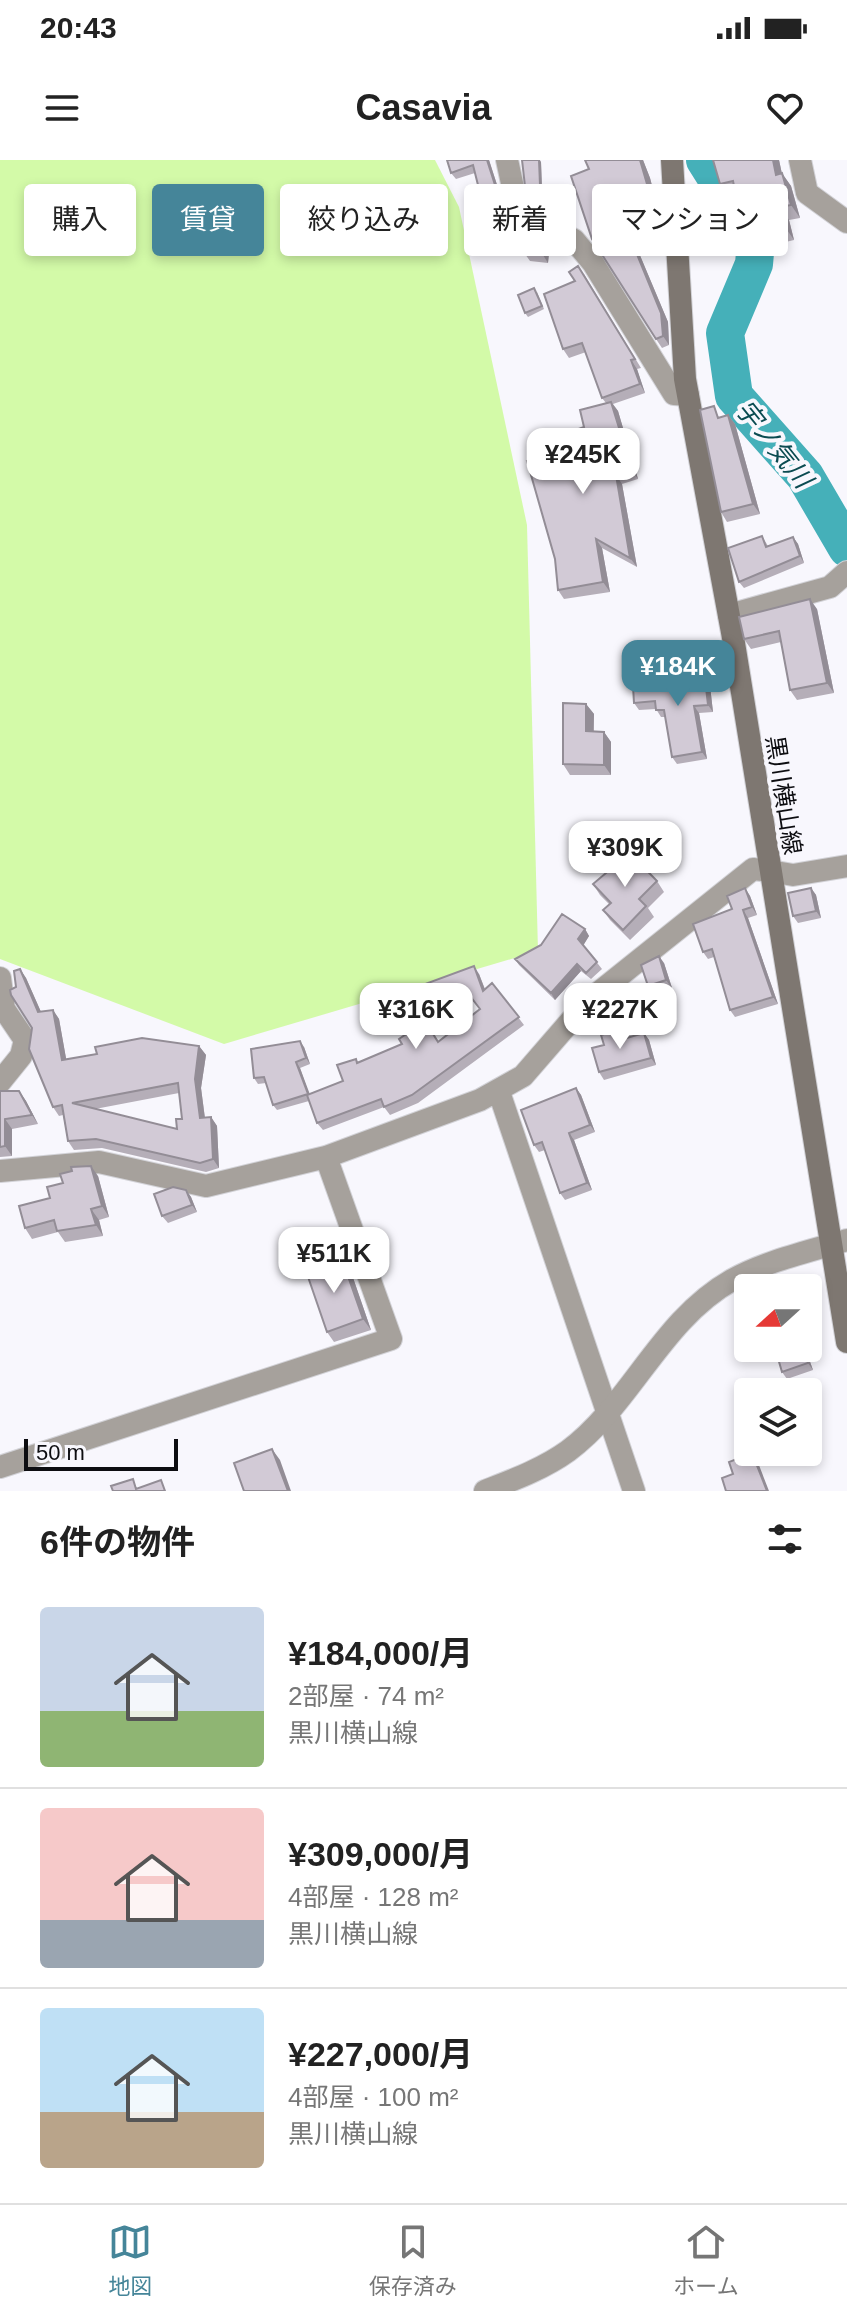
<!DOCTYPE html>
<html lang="ja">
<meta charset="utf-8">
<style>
body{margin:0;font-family:Arial,"Noto Sans JP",sans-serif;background:#f2f2f2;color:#222;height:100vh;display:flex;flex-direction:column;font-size:30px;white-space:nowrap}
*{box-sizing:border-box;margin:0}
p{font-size:26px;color:#767676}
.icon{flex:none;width:44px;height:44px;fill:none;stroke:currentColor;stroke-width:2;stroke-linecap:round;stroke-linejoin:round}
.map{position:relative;height:1331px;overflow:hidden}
.details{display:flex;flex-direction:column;background:#fff;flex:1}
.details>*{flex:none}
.top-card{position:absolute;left:24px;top:24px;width:800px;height:72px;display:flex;gap:16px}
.needle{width:52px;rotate:249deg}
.buttons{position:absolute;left:734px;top:1114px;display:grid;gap:16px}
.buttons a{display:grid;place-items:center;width:88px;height:88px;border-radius:8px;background:#fff;box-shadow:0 4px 12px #0003;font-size:40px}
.scale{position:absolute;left:24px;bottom:20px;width:154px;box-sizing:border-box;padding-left:8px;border:4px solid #0d0d11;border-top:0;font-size:22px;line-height:28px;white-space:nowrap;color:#0d0d11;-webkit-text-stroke:6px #f8f7fd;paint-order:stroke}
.price{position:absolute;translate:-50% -68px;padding:0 18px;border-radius:16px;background:#fff;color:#222;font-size:26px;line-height:52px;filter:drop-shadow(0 2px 4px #0008)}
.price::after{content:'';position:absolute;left:50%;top:48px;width:24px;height:18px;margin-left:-12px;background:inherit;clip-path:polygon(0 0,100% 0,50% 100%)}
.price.on{background:#458599;color:#fff}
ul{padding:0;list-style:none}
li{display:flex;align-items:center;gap:24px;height:200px;padding:0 40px}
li+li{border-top:2px solid #e0e0e0}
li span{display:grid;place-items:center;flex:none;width:224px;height:160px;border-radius:8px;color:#555}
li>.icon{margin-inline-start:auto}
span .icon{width:96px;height:96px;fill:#fffc;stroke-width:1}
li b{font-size:34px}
h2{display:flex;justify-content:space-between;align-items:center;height:96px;padding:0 40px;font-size:34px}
.chip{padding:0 28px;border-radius:8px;background:#fff;box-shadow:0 4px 12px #0003;font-size:28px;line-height:72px}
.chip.on{background:#458599;color:#fff}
.status{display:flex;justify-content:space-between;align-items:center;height:56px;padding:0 40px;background:#fff;direction:ltr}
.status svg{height:22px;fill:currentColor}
header{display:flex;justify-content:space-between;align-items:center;height:104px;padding:0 40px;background:#fff;font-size:36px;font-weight:700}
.menu{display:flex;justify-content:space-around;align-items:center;height:112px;border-top:2px solid #e0e0e0;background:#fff;font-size:22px;color:#767676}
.menu a{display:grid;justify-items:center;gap:4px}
.menu .on{color:#458599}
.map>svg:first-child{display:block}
.green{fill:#d3faa8}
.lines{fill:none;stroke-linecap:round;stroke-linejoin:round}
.river{stroke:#45b0b9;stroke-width:38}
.minor-casing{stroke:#d2d2d7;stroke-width:24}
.tertiary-casing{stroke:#d2d2d7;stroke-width:24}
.secondary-casing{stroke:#d2d2d7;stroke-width:24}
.minor{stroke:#a6a19c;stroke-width:22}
.tertiary{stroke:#a6a19c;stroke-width:22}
.secondary{stroke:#7e7771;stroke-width:22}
.wall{fill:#b5aeb8;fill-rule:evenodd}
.shaded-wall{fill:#938d96}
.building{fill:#d2cad6;stroke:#938d96;stroke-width:2;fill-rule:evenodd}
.labels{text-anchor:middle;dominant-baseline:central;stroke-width:8;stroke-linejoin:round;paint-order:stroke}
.street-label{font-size:24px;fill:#0d0d11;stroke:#f8f7fd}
.water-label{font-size:26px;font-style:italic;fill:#0b4b51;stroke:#f8f7fd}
</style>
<div class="status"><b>20:43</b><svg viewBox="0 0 49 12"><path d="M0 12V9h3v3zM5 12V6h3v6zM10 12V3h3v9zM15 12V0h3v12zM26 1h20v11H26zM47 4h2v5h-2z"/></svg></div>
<header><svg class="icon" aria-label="menu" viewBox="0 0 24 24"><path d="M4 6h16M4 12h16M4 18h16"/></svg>Casavia<svg class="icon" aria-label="heart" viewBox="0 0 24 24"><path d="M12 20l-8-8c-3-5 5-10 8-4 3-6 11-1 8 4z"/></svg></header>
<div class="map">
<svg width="847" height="1331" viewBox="0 0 847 1331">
<rect width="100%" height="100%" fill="#f8f7fd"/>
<path class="green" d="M0,0h435l24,47 68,318 11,426 -314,93 -224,-85z"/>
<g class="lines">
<path class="river" d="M705,0l51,81 -2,23 -29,69 9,63 71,80 42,72"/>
<defs>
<path id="minor" d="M507,0l11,51 56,29 19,23 81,131 14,1
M800,0l7,33 40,29
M729,455l101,-28 17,-15
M0,818l4,31 21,31 -4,16 -21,26
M499,932l135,399
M0,1011l99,-9 107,24 120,-29 154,-57 43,-24 65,-75 165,-132 17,2
M0,1307l391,-128 -65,-182"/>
<path id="tertiary" d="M770,711l23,4 54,-9
M485,1331c28,-11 58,-22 83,-40 64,-48 92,-130 164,-171 34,-19 78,-29 115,-40"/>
<path id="secondary" d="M672,0l13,219 49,264 113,699"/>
</defs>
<use href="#minor" class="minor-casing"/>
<use href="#tertiary" class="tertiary-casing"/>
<use href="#secondary" class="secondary-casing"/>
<use href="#minor" class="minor"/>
<use href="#tertiary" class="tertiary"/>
<use href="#secondary" class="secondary"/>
</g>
<path class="wall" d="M489,0l10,31 -17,1 -4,-7 -3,-12 -19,6 -5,-6z
M522,0h18l1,2 1,27 -14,1 -3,-4z
M585,0h58l7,18 12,46 -31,10 37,88 1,23 -7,3 -6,-9z
M713,0h66l3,14 9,12 9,32 -11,2 5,20 -29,7 -9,-13 -5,-21 -5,1 -9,-13 -1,-5 -7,1 -9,-13z
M545,76l5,7 -2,20 -18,-2 -5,-7z
M584,114l57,94 -4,1 8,24 -32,11 5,7 20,68 -16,5 15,83 -35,-19 8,44 -46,7 -6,-9 1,-139 47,-48 -4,-5 -16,-46 -17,6 -6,-9 12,-68z
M537,132l7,17 -16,8 -3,-4z
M721,255v2l7,-2 7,9 25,90 -33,8 -6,-10z
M762,376l6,10 25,-9 5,7 6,19 -60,25 -5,-6z
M817,449l17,84 -37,7 -7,-10 -9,-48 -30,7 -7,-10z
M709,517l4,35 -14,1 8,46 -30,5 -5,-7 -7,-40h-4l-5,-8 -17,1 -5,-7 19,-18z
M586,544l8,10v18h10l7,10v33h-41l-7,-11z
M657,721l7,11 -16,16 6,9 -24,23 -20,-20 -7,-10 6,-6 -9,-9 -7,-11z
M745,728l5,8 7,19 -9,3 30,86 -43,13 -5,-7 -16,-53 -6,2 -5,-7z
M811,728l5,7 5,23 -23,5 -5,-7z
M585,769l4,7 -6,9 19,24 -11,10 -10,-8 -26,29 -36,-35 -4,-6 26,-14z
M664,803l8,25 -19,5 -5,-7z
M20,809l6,9 15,34 12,-2 6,9 7,40 133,-13 7,9 -5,33 4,30 6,-1 6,9 2,42 -13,4 -104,-24 -28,2 -6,-9 -5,-26 -4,1 -6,-9 -21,-79 -16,-41zM179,933l3,26 -5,10 -82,-20z
M479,814l6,15 7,-6 32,42 -106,78 -28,12 -6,-8 -61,23 -6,-7 -8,-22 -32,9 -4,-5 -7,-22 -8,1 -4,-6 50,-31 6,17 -10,4 9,26 34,-13 13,-22 2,3 44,-18 7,-12 9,-39 6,8 8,31 7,10 41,-33 -12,-14 -32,11 -6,-7z
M644,873l5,7 7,25 -52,15 -5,-8 5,-27 21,-9 1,2z
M576,928l5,7 14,37 -21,8 18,50 -27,10 -5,-7 -15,-43 -6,2 -5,-7z
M0,931h19l7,10 12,23 -26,5v27l-12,1z
M98,1016l11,41 -10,3 4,16 -38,6 -7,-10 -26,7 -7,-11 25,-30z
M186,1030l5,7 6,15 -29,11 -6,-7z
M342,1099l8,10 21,61 -37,12 -7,-10z
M775,1188h30l8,22 -26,9 -5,-7z"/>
<path class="shaded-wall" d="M487,0h2l10,31 -4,-6z
M539,0l2,2 1,27 -2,-4z
M640,0h3l7,18 12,46 -6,-9z
M773,0h6l6,28 -9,-13z
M782,13l9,13 9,32 -9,-13z
M780,47l9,13 5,20 -9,-13z
M625,65l6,9 37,88 1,23 -6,-9z
M545,76l5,7 -2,20 -5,-8z
M631,200l6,9 8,24 -5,-9z
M611,242l7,9 20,68 -6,-9z
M728,255l7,9 25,90 -7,-10z
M616,315l6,9 15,83 -7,-9z
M793,377l5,7 6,19 -4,-7z
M596,379l6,9 8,44 -7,-10z
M810,439l7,10 17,84 -7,-10z
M704,510l5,7 4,35 -5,-7z
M586,544l8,10 -1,28 -7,-11z
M694,546l5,7 8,46 -5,-7z
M604,572l7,10v33l-7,-10z
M745,728l5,8 7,19 -5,-8z
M811,728l5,7 5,23 -5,-7z
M743,750l5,8 30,86 -5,-7z
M585,769l4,7 -6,10 -5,-7z
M659,796l5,7 8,25 -6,-8z
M577,804l4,7 -26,29 -4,-7z
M474,806l5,8 9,24 -5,-7z
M20,809l6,9 19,43 -7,-9z
M418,833l6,8 8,31 -5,-8z
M53,850l6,9 9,50 -6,-9z
M644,873l5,7 7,25 -5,-7z
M300,881l4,6 6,17 -4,-6z
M199,886l7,9 -5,33 5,39 -6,-9 -5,-39z
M296,902l4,6 12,32 -4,-6z
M576,928l5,7 14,37 -5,-7z
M19,931l7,10 12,23 -6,-9z
M211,957l6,9 2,42 -6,-9z
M5,959l7,10v27l-7,-10z
M569,973l5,7 18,50 -5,-7z
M91,1006l7,10 11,41 -7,-11z
M186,1030l5,7 6,15 -5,-7z
M91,1049l8,11 4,16 -7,-11z
M342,1099l8,10 21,61 -8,-11z
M803,1188h2l8,22 -5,-7z
M272,1289l8,11 11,31h-3z
M752,1293l5,7 12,31h-2z"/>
<path class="building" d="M447,0h40l8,25h-17l-5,-20 -22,8z
M522,0h17l1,25 -15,1z
M585,0h55l16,55 -31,10 36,88 2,23 -7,3 -64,-100 -21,-63 18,-7z
M713,0h60l3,15 6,-2 9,32 -11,2 5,20 -29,7 -9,-35 -10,2 -4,-20 -13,3z
M527,67l18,9 -2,19 -18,-1z
M578,106l57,93 -4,1 9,24 -38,14 -20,-55 -19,6 -19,-55 31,-13 -6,-9z
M534,128l8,18 -17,7 -7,-18z
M611,242l21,68 -16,5 14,83 -34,-19 7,43 -45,8 -3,-31 -28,-98 32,-10 -5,-13 30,-11 -4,-17z
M714,246l4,12 10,-3 25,89 -32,8 -21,-102z
M762,376l4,11 27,-10 7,19 -61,26 -11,-34z
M810,439l17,84 -37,7 -11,-59 -35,8 -5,-22z
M704,510l4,35 -14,1 8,46 -30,5 -8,-47h-8l-1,-9 -21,2 -1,-17 20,-1 -1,-5 20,-2v-4z
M563,543l23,1v27l18,1v33l-41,-1z
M621,684l36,37 -18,18 7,7 -23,24 -20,-20 8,-7 -18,-19 26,-22z
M745,728l7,19 -9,3 30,87 -43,13 -18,-61 -9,3 -10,-28 39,-15 -5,-13z
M811,728l5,23 -23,5 -5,-23z
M562,754l23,15 -7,10 19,23 -11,11 -9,-9 -26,29 -36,-34 26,-14z
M659,796l7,24 -18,6 -7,-21z
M474,806l9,25 9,-8 27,34 -107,78 -28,12 -3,-8 -64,24 -10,-28 36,-14 -6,-16 19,-6 1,4 45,-19 -3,-5 10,-7 -9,-35 18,-4 9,31 11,18 42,-33 -17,-22 -33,12 -5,-15z
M20,809l18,43 15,-2 9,50 35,-6 -2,-7 47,-9 57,8 -4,33 5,39 11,-1 2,42 -13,4 -104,-24 -28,2 -6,-36 -9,2 -24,-58 3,-21 -21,-33 -1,-5 6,-3 -2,-16zM178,923l4,36h-6l1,10 -105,-26z
M620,869l3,10 21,-6 7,25 -52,14 -7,-24 12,-3 -3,-10z
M300,881l6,17 -10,4 12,32 -35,11 -9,-28 -10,1 -3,-29z
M576,928l14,37 -21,8 18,50 -27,10 -18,-51 -8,3 -13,-35z
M0,931h19l13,24 -27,4v27l-5,1z
M91,1006l11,40 -11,3 5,16 -39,6 -3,-11 -29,8 -6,-22 31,-8 -3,-11 16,-4 -3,-9 12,-3 -1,-4z
M173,1027l13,3 6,15 -30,11 -8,-22z
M342,1099l21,60 -36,13 -21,-61z
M775,1188h28l5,15 -26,9z
M272,1289l16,42h-44l-10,-28z
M752,1293l15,38h-41l-4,-13 11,-4 -4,-12z
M133,1319l3,10 25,-9 4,11h-52l-2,-5z"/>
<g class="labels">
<g class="street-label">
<text transform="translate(784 635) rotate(81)">黒川横山線</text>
</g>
<g class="water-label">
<text transform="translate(774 284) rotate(51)">宇ノ気川</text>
</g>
</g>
</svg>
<div class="buttons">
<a><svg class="needle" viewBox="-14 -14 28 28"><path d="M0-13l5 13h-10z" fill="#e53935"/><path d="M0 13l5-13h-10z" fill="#767676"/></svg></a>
<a><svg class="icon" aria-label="layers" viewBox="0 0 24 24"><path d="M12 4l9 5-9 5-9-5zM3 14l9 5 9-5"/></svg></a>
</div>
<div class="scale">50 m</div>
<b class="price" style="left:583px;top:336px">¥245K</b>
<b class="price on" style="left:678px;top:548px">¥184K</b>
<b class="price" style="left:625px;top:729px">¥309K</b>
<b class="price" style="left:416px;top:891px">¥316K</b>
<b class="price" style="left:620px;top:891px">¥227K</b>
<b class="price" style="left:334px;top:1135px">¥511K</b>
<div class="top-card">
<a class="chip">購入</a>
<a class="chip on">賃貸</a>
<a class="chip">絞り込み</a>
<a class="chip">新着</a>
<a class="chip">マンション</a>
</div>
</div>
<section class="details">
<h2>6件の物件<svg class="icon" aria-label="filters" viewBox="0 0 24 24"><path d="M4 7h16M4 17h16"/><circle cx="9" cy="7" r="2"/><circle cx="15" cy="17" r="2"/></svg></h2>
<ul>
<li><span style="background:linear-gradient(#c9d6e8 65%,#8fb573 0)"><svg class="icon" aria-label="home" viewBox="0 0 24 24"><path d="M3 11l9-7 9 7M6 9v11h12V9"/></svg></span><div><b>¥184,000/月</b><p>2部屋 · 74 m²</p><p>黒川横山線</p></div></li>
<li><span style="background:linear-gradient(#f6c9c9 70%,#9aa5b1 0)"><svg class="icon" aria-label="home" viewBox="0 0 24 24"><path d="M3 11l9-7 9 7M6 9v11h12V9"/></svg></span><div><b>¥309,000/月</b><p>4部屋 · 128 m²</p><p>黒川横山線</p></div></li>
<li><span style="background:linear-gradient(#bfe0f5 65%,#b9a48a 0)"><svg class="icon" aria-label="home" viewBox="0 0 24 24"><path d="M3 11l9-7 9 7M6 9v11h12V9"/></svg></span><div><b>¥227,000/月</b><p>4部屋 · 100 m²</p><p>黒川横山線</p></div></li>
</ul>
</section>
<nav class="menu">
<a class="on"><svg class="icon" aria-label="map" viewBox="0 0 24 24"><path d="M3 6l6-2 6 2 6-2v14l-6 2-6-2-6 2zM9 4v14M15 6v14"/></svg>地図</a>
<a><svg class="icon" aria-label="saved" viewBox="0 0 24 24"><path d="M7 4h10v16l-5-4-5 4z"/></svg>保存済み</a>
<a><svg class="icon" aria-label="home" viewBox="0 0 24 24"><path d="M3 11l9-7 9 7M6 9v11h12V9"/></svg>ホーム</a>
</nav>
